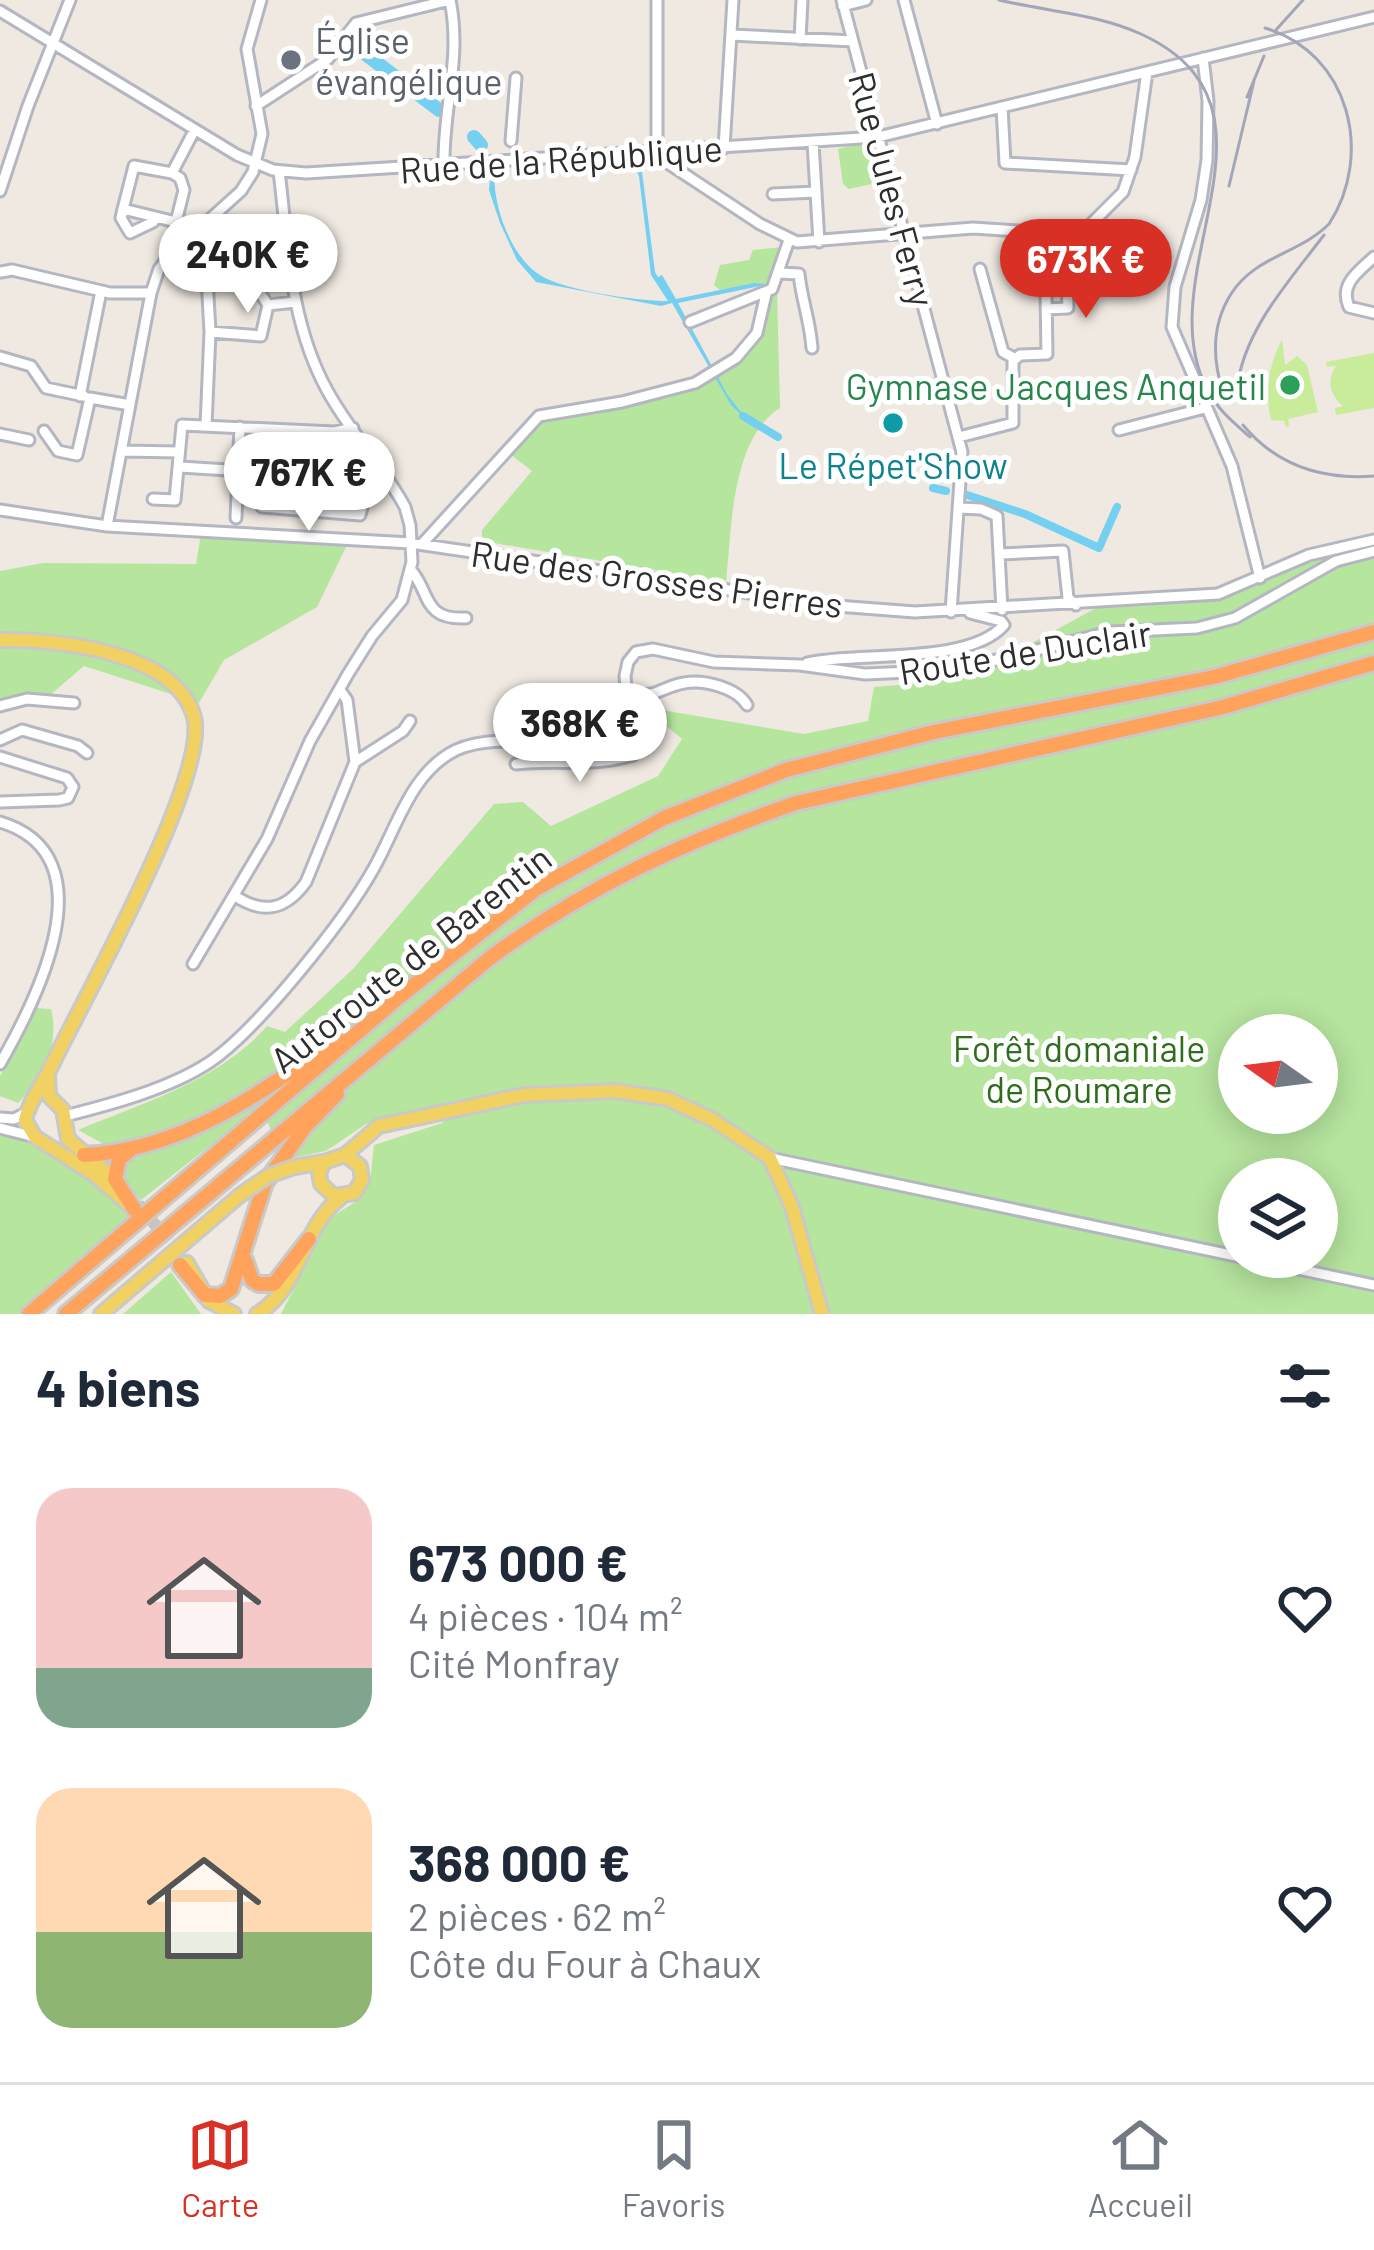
<!DOCTYPE html>
<html lang="fr">
<meta charset="utf-8">
<style>
body{margin:0;font-family:Barlow,sans-serif;background:#f6f6f7;color:#1f2937;height:100vh;display:flex;flex-direction:column;font-size:45px;white-space:nowrap}
*{box-sizing:border-box;margin:0}
p{font-size:39px;color:#747a83}
.icon{flex:none;width:66px;height:66px;fill:none;stroke:currentColor;stroke-width:2;stroke-linecap:round;stroke-linejoin:round}
.map{position:relative;height:1314px;overflow:hidden}
.details{display:flex;flex-direction:column;background:#fff;flex:1}
.details>*{flex:none}
.needle{width:78px;rotate:284deg}
.buttons{position:absolute;left:1218px;top:1014px;display:grid;gap:24px}
.buttons a{display:grid;place-items:center;width:120px;height:120px;border-radius:50%;background:#fff;box-shadow:0 6px 30px #0003;font-size:60px}
.price{position:absolute;translate:-50% -102px;padding:0 27px;border-radius:42px;background:#fff;color:#222;font-size:39px;line-height:78px;filter:drop-shadow(0 3px 6px #0008)}
.price::after{content:'';position:absolute;left:50%;top:72px;width:36px;height:27px;margin-left:-18px;background:inherit;clip-path:polygon(0 0,100% 0,50% 100%)}
.price.active{background:#d93025;color:#fff}
ul{padding:0;list-style:none}
li{display:flex;align-items:center;gap:36px;height:300px;padding:0 36px}
li span{display:grid;place-items:center;flex:none;width:336px;height:240px;border-radius:36px;color:#555}
li>.icon{margin-inline-start:auto}
span .icon{width:144px;height:144px;fill:#fffc;stroke-width:1}
li b{font-size:51px}
h2{display:flex;justify-content:space-between;align-items:center;height:144px;padding:0 36px;font-size:51px}
.tabs{display:flex;justify-content:space-around;align-items:center;height:168px;border-top:3px solid #e0e1e3;background:#fff;font-size:33px;color:#747a83}
.tabs a{display:grid;justify-items:center;gap:6px}
.tabs .active{color:#d93025}
.map>svg:first-child{display:block}
.green{fill:#b6e59e;fill-rule:evenodd}
.pitch{fill:#c9ec9a}
.water{fill:#75cff0}
.lines{fill:none;stroke-linecap:round;stroke-linejoin:round}
.canal{stroke:#75cff0;stroke-width:8}
.river{stroke:#75cff0;stroke-width:14}
.major-tunnel{stroke:#c8c4bd;stroke-width:12;stroke-dasharray:12 6;stroke-linecap:butt}
.minor-casing{stroke:#b4b7c1;stroke-width:15}
.major-casing{stroke:#c9c9c9;stroke-width:18}
.highway-casing{stroke:#c9c9c9;stroke-width:20}
.minor{stroke:#fff;stroke-width:9}
.major{stroke:#f2d163;stroke-width:12}
.highway{stroke:#ffa35c;stroke-width:14}
.rail{stroke:#a3a6b8;stroke-width:3}
.major-bridge-casing{stroke:#c9c9c9;stroke-width:18;stroke-linecap:butt}
.major-bridge{stroke:#f2d163;stroke-width:12}
.worship-dot{fill:#6b7280;stroke:#fff;stroke-width:4.5}
.leisure-dot{fill:#2e9e5b;stroke:#fff;stroke-width:4.5}
.culture-dot{fill:#0f9aa8;stroke:#fff;stroke-width:4.5}
.labels{text-anchor:middle;dominant-baseline:central;stroke-width:10;stroke-linejoin:round;paint-order:stroke}
.worship-label{font-size:36px;fill:#5b616d;stroke:#fff;text-anchor:start}
.street-label{font-size:36px;fill:#2e2e2e;stroke:#fff}
.leisure-label{font-size:36px;fill:#27864d;stroke:#fff;text-anchor:end}
.culture-label{font-size:36px;fill:#0d838f;stroke:#fff}
.park-label{font-size:36px;fill:#2c6e1b;stroke:#fff}
</style>
<div class="map">
<svg width="1374" height="1314" viewBox="0 0 1374 1314">
<rect width="100%" height="100%" fill="#efe9e1"/>
<path class="green" d="M853,145c20,1 23,6 28,25l-9,14 -23,5 -6,-5 -5,-35z
M783,247l-14,36 -49,7 -6,-5 6,-20 29,-5 4,-10z
M777,289l3,119c-49,31 -48,119 -54,174l-244,-41v-11l50,-59 -26,-20 33,-35 156,-33 55,-37 16,-52z
M202,528l145,17 -30,62 -93,53 -25,43 -115,-37 -34,29 -50,5v-129l43,-8 153,1z
M1374,546v768h-1093l49,-96 30,-19 10,-17 4,-37 68,-22 6,-6 -9,-12 -73,19 -40,27 -39,8 -28,-52 -118,93 -21,-25 -5,-25 -37,-20c64,-27 143,-50 189,-104l18,6 68,-63 141,-165 29,-2 28,24 107,-50 24,-37 -38,-32 160,27 64,-13 6,-34 61,-5 64,-21 97,-53 105,-6 134,-55zM1239,1035h78v78h-78zM1239,1179h78v78h-78z
M34,1008l17,1c9,34 -8,70 -33,94l-18,-7v-20z
M0,1129c56,25 90,43 131,89l-110,96h-21z
M171,1272l30,42h-78z"/>
<path class="pitch" d="M1282,339l3,26 12,-9 10,9 11,47 -30,7 1,7 -3,1 -2,-6 -13,-1c-7,-29 -2,-55 11,-81z
M1374,353v55l-38,7 -1,-7 8,-2c-13,-11 -17,-25 -7,-40l-9,1 -1,-5z"/>
<path class="water" d="M636,157l6,15 13,100 3,5 4,-2 14,24 78,-16 16,1 -92,19 49,91 21,27 -17,-16 -59,-102 -11,3 -125,-24 -19,-22 -17,-37 -11,-33 2,-23 4,-1c-5,33 15,91 45,109 24,16 99,26 128,26l-17,-26 -12,-99 -10,-18z"/>
<g class="lines">
<path class="canal" d="M743,416l35,21
M933,488l13,3
M967,495l58,19 74,34 18,-41"/>
<path class="river" d="M347,40l92,70
M474,137l7,8"/>
<path class="major-tunnel" d="M138,1204l49,59"/>
<defs>
<path id="minor" d="M657,0v156l103,68 37,18 176,-14 107,7 43,-43 12,-35 12,-85
M842,0l120,452 -11,160
M904,0l33,124
M843,6l23,-6
M0,11l237,144 36,15 33,3 572,-36 496,-120
M731,35l122,6
M800,39l2,-39
M1203,58l5,43 -1,59 -6,40 -26,87 -3,40 60,139 28,112
M256,106l72,-47 28,-36 94,-23
M1002,107l3,56 126,7
M511,141l5,-63
M813,143l6,99
M724,148l9,-148
M444,165c-1,-59 18,-106 6,-165
M172,173l-38,-7 -11,43 53,13 22,26 9,30 3,54 -4,94
M172,173l8,5 4,12 -8,32
M172,173l22,-42
M0,191l28,-85 42,-106
M773,194l43,-2
M123,209l-2,9 9,15 23,-11 2,-5
M1374,257c-16,15 -35,27 -25,50l25,6
M204,265l41,5 23,35 27,-3
M980,269l23,83 11,6
M1,272l11,-2 98,23h41
M780,273l19,1c3,28 11,46 13,74
M1046,281l32,-2 -1,-43
M1046,309l22,-1 -1,-28
M690,322l82,-33 17,-49
M210,332l51,4 7,-31
M0,357l31,9 15,22 38,8
M80,396l21,-105
M1119,430l86,-22
M44,431l14,20 19,4 13,-57 40,7
M0,434l29,6
M959,437l54,-14v-62l7,-6 27,-1 -2,-119
M122,451l57,1
M180,467l190,12 13,-7
M263,472l-1,35 98,8 10,-36
M153,499l22,1 7,-75 152,7 19,-4
M959,508l22,1 16,7 5,94
M0,510l107,16 304,17 426,63 78,6 303,-18 91,-39 65,-15
M236,518l4,-91
M107,526l44,-233 8,-24 10,-13 72,-65 12,-19 9,-38 -15,-85 14,-49
M422,544l117,-128 83,-14 73,-19 41,-25 21,-25 9,-39
M1000,554l63,-3 5,47 8,7
M411,570c20,23 11,50 55,48
M807,663c48,-12 161,3 197,-38l-3,-4 -31,-8
M626,693c31,7 34,-6 58,-10 20,-4 53,5 63,22
M0,706l27,-7 47,4
M0,740l22,-10 56,16 9,7
M0,757l67,21 6,9 -5,11 -9,2 -59,2
M355,762l48,-31 7,-10
M516,764c44,-5 75,4 117,-9
M0,822c111,33 36,179 0,242
M235,896c29,19 51,14 71,-14l49,-120 -8,-62 -7,-10
M193,964l74,-125 43,-98 38,-67 24,-38 30,-36 10,-38 -2,-37 -5,-18c-22,-41 -56,-76 -78,-117 -37,-67 -39,-145 -48,-219
M65,1116c47,-12 104,-27 145,-54 48,-33 135,-142 164,-194 23,-41 37,-96 82,-118 46,-21 112,3 163,-10l10,-18 -4,-46 3,-14 8,-10 17,-3 61,13 86,3 65,9 90,-4 155,-38 87,-4 38,-10 101,-57 38,-10
M0,1118l14,1 12,-6
M0,1128l35,9
M770,1158l604,127"/>
<path id="major" d="M0,640c55,-1 176,11 194,77 16,60 -115,290 -145,354 -8,16 -20,31 -24,49l10,17 60,38 33,29
M48,1075l1,21 14,14 5,29 52,45
M345,1155l15,11 2,14 -8,13 -20,3 -13,-12 -2,-11 5,-11 21,-7 34,-29 145,-31 92,-4 52,8 45,21 57,38 22,49 30,107
M294,1167l30,-5
M187,1263l22,38 25,13
M101,1314l138,-118
M257,1314c44,-26 44,-86 83,-116"/>
<path id="highway" d="M129,1151l-10,8 -4,20 19,30
M84,1155c97,-5 178,-61 253,-117
M245,1260l7,20 7,4h15l35,-45
M180,1265l25,30 15,1 11,-7 34,-106 40,-56 32,-33
M29,1314l370,-317 137,-108 128,-71 122,-48 148,-38 280,-55 160,-45
M66,1314l425,-357c99,-72 190,-114 305,-154l427,-96 151,-44"/>
</defs>
<use href="#minor" class="minor-casing"/>
<use href="#major" class="major-casing"/>
<use href="#highway" class="highway-casing"/>
<use href="#minor" class="minor"/>
<use href="#major" class="major"/>
<use href="#highway" class="highway"/>
<path class="rail" d="M999,0c46,11 99,14 142,34 161,74 5,238 66,355 10,20 26,33 43,48
M1275,31l28,-31
M1247,97l17,-41
M1229,186l25,-105
M1237,389c6,-58 53,-109 87,-154
M1223,392c-11,-34 -11,-68 8,-98 24,-38 68,-40 98,-70 45,-69 21,-171 -64,-196
M1243,425c34,41 79,55 131,51"/>
<defs>
<path id="major-bridge" d="M239,1196l29,-20 26,-9"/>
</defs>
<use href="#major-bridge" class="major-bridge-casing"/>
<use href="#major-bridge" class="major-bridge"/>
</g>
<circle class="worship-dot" cx="291" cy="60" r="12"/>
<circle class="leisure-dot" cx="1290" cy="385" r="12"/>
<circle class="culture-dot" cx="893" cy="423" r="12"/>
<g class="labels">
<g class="worship-label">
<text x="315" y="39">Église<tspan x="315" dy="41">évangélique</tspan></text>
</g>
<g class="street-label">
<text transform="translate(561 158) rotate(-4)">Rue de la République</text>
<text transform="translate(893 189) rotate(75)">Rue Jules Ferry</text>
<text transform="translate(657 578) rotate(8)">Rue des Grosses Pierres</text>
<text transform="translate(1025 651) rotate(-9)">Route de Duclair</text>
<text transform="translate(410 958) rotate(-38)">Autoroute de Barentin</text>
</g>
<g class="leisure-label">
<text x="1266" y="385">Gymnase Jacques Anquetil</text>
</g>
<g class="culture-label">
<text x="893" y="464">Le Répet'Show</text>
</g>
<g class="park-label">
<text x="1079" y="1047">Forêt domaniale<tspan x="1079" dy="41">de Roumare</tspan></text>
</g>
</g>
</svg>
<div class="buttons">
<a><svg class="needle" viewBox="-14 -14 28 28"><path d="M0-13l5 13h-10z" fill="#e53935"/><path d="M0 13l5-13h-10z" fill="#747a83"/></svg></a>
<a><svg class="icon" aria-label="layers" viewBox="0 0 24 24"><path d="M12 4l9 5-9 5-9-5zM3 14l9 5 9-5"/></svg></a>
</div>
<b class="price" style="left:248px;top:316px">240K €</b>
<b class="price active" style="left:1086px;top:321px">673K €</b>
<b class="price" style="left:309px;top:534px">767K €</b>
<b class="price" style="left:580px;top:785px">368K €</b>
</div>
<section class="details">
<h2>4 biens<svg class="icon" aria-label="filters" viewBox="0 0 24 24"><path d="M4 7h16M4 17h16"/><circle cx="9" cy="7" r="2"/><circle cx="15" cy="17" r="2"/></svg></h2>
<ul>
<li><span style="background:linear-gradient(#f6c9c9 75%,#7fa58c 0)"><svg class="icon" aria-label="home" viewBox="0 0 24 24"><path d="M3 11l9-7 9 7M6 9v11h12V9"/></svg></span><div><b>673 000 €</b><p>4 pièces · 104 m²</p><p>Cité Monfray</p></div><svg class="icon" aria-label="heart" viewBox="0 0 24 24"><path d="M12 20l-8-8c-3-5 5-10 8-4 3-6 11-1 8 4z"/></svg></li>
<li><span style="background:linear-gradient(#ffd9b3 60%,#8fb573 0)"><svg class="icon" aria-label="home" viewBox="0 0 24 24"><path d="M3 11l9-7 9 7M6 9v11h12V9"/></svg></span><div><b>368 000 €</b><p>2 pièces · 62 m²</p><p>Côte du Four à Chaux</p></div><svg class="icon" aria-label="heart" viewBox="0 0 24 24"><path d="M12 20l-8-8c-3-5 5-10 8-4 3-6 11-1 8 4z"/></svg></li>
</ul>
</section>
<nav class="tabs">
<a class="active"><svg class="icon" aria-label="map" viewBox="0 0 24 24"><path d="M3 6l6-2 6 2 6-2v14l-6 2-6-2-6 2zM9 4v14M15 6v14"/></svg>Carte</a>
<a><svg class="icon" aria-label="saved" viewBox="0 0 24 24"><path d="M7 4h10v16l-5-4-5 4z"/></svg>Favoris</a>
<a><svg class="icon" aria-label="home" viewBox="0 0 24 24"><path d="M3 11l9-7 9 7M6 9v11h12V9"/></svg>Accueil</a>
</nav>
